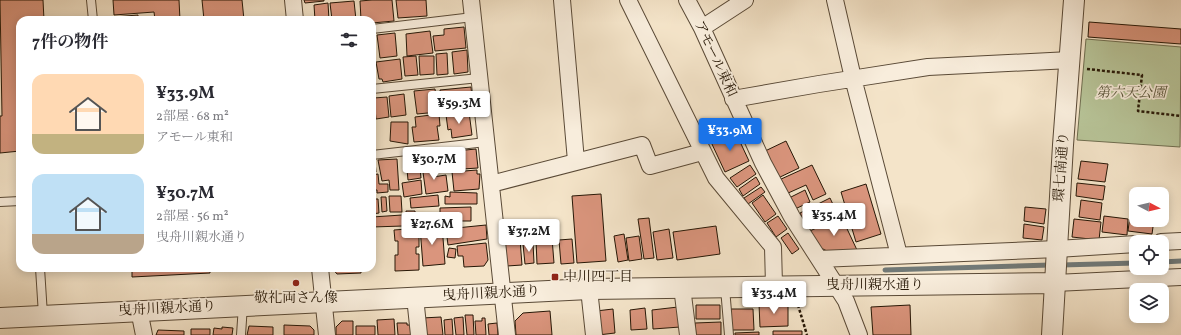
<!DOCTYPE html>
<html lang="ja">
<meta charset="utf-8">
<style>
body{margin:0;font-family:Vollkorn,"Noto Serif JP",serif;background:#f2f2f3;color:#2b2b33;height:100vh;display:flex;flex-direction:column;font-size:15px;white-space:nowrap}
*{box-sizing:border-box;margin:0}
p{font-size:13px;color:#7c7c81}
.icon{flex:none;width:22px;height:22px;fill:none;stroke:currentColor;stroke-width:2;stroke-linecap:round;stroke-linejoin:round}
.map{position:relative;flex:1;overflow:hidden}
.details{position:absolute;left:16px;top:16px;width:360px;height:256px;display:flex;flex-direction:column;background:#fff;border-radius:12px;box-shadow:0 2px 10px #0003}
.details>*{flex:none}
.needle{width:26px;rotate:97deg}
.controls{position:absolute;left:1129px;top:187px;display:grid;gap:8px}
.controls a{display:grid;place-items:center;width:40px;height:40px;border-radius:8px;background:#fff;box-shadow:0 2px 10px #0003;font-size:20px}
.price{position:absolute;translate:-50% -34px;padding:0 9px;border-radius:4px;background:#fff;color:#222;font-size:13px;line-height:26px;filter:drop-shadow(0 1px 2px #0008)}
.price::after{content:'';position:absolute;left:50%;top:24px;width:12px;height:9px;margin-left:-6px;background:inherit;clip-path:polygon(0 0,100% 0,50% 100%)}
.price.on{background:#1a73e8;color:#fff}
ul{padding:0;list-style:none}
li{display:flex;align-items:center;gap:12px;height:100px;padding:0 16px}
li span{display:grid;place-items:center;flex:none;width:112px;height:80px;border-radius:12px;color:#555}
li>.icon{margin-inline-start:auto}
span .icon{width:48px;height:48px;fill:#fffc;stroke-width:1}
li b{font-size:17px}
h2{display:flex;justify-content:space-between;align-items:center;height:48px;padding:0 16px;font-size:17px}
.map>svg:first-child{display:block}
.green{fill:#b8c599;stroke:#6f6e50}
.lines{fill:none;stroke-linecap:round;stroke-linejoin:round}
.stream{stroke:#717977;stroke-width:5}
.building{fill:#da957d;stroke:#261706}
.service-casing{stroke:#5a4a37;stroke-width:10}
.minor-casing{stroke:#5a4a37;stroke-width:18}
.tertiary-casing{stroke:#5a4a37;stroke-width:22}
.path{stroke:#261706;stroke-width:2.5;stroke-dasharray:3 2;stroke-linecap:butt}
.service{stroke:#f8eddc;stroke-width:8}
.minor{stroke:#f8eddc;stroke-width:16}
.tertiary{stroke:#f8eddc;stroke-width:20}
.poi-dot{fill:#8f2418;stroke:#f8eddc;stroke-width:1.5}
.labels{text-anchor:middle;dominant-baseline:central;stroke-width:3.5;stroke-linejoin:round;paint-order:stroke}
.street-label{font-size:14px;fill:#261706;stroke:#f8eddc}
.park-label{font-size:14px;font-style:italic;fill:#595439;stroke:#f8eddc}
.poi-label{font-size:14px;fill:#261706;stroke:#f8eddc;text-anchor:start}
</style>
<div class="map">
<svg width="1181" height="335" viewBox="0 0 1181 335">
<rect width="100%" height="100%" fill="#f4e4c9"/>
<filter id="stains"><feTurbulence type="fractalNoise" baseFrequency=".005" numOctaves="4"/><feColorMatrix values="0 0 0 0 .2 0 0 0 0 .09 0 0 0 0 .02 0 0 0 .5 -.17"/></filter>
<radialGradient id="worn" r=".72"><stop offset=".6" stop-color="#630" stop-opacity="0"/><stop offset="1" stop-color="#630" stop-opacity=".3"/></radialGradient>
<path class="green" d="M1086,39l95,8 -1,100 -103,-7z"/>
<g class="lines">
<path class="stream" d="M1162,262l19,-1
M1061,265l75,-2
M885,270l166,-5"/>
</g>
<path class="building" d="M0,0h43l1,20h-24v131l-20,2v-37h2z
M113,0h66l1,20h-25l-1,-8 -40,3z
M202,0h40l2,20h-40z
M304,0h20v1l-19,2z
M372,0h20l2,21 -22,2v-3h-11l-1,-19z
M396,0h30l1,16 -29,2z
M354,1l2,19h-24l-2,-17z
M328,3l1,17h-14l-1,-15z
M138,15v5h-25v-3z
M1089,22l92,7v15l-93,-7z
M464,27l2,21 -31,3 -2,-15 11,-1v-6z
M430,31l3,22 -26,3 -1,-22z
M395,33l2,23 -17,2 -3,-23z
M467,50l1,22 -14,2 -2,-22z
M447,53l1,21 -11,1 -1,-21z
M416,56l2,19 -13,1 -2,-19z
M419,56h15v18l-14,1z
M400,59l2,20 -19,3 -1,-3h-3l-3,-17z
M471,87l2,21 -31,3 -2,-21z
M435,89l3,23 -21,2 -3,-23z
M404,94l2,21 -15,2 -2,-21z
M387,97l2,20 -13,2 -2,-21z
M469,112l3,23 -20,3 -1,-9 -3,1 -2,-15z
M439,114l1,12h-3l2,14 -25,2 -2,-15h4l-1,-10z
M391,122h17v22l-18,-3z
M372,123h3v23h-3z
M735,131l14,30 -24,11 -14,-30z
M786,141l13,27 -23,11 -13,-27z
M476,149l2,19 -31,2 -2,-18z
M419,158l2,20 -13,2 -2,-21z
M397,159l2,31h-9l-1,-10 -7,1 -4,-21z
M372,161h3l1,11h-4z
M1081,161l27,3 -3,18 -27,-3z
M431,164l2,13 13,-2 2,16 -22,3 -4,-29z
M750,165l6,9 -19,13 -7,-9z
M812,165l14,29 -13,6 -7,-15 -20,9 -7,-14z
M477,170v4h3l-1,15 -25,2 -2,-19z
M378,174l1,10h9v8l-11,1v-3h-5v-15z
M756,177l4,7 -17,12 -4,-7z
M421,180l1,14 -18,3 -2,-14z
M1077,183l28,3 -2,14 -27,-4z
M866,184l15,50 -25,8 -15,-50z
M761,187l4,5 -17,12 -4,-6z
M805,190l5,12 -15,7 -6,-11z
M450,192l27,1v11h-32v-8l5,1z
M1133,192l16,2h-13v26h18l-2,14 -24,-3z
M601,194l5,67 -29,2 -5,-67z
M438,195l1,11 -28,2 -1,-10z
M763,195l13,19 -11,8 -13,-19z
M389,196h12l1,16h-12z
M381,197h5l1,14 -5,1z
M830,198l7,15 -30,15 -7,-15z
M372,199h6l1,14 -7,1z
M1081,200l21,3 -2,17 -21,-3z
M471,207v14h-31v-13z
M1025,207l21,2 -2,15 -20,-3z
M406,211h9l1,14 -9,1z
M402,215l1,11 -31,1v-10z
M778,216l9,13 -11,8 -9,-14z
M841,216l16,34 -26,3 -14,-7 -7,-15z
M1104,216l24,3 -1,16 -25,-3z
M649,218l5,40 -10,1 -6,-40z
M1074,219l27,3 -2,18 -27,-3z
M1024,224l20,3 -2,13 -19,-2z
M442,225l3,39 -22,2 -3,-39z
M486,225l1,14 -39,6 -2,-16z
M716,226l4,28 -43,6 -4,-28z
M412,227l6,1 -1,5 -6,-1z
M407,229v6l12,-1v13h-3v7h3v16l-24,1v-16h3v-14h-3l-1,-11z
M669,229l4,29 -16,2 -4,-28z
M788,233l11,16 -7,5 -11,-16z
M624,234l4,26 -10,2 -4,-26z
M639,236l3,23 -13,2 -3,-23z
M552,238l2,25 -17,1 -1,-24z
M520,239l2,26 -15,1 -2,-26z
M572,239l2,24 -13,1 -2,-24z
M486,243l2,17 -4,6 -20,1 -1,-11h-5l-1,-10z
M533,243l1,20 -9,1 -2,-20z
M449,248l7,1 -1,9 -8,-1z
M132,268h78v5l-78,4z
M332,268h29v5l-24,1z
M759,304h29v22l-28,1z
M696,305h24v14h-24z
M910,305l1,30h-38l-2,-28z
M678,307l2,20 -27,2 -1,-19z
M645,308l2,21 -16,1 -1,-20z
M613,309l2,24 -17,2 -2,-24z
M731,309h22l1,21h-23z
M550,311l2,24h-36l-1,-14 8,-8z
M465,315h8l1,20h-7z
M441,317l2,18h-19l-2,-17z
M463,317l1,18h-8l-2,-17z
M482,318h3l1,17h-10l-1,-14h7z
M394,319l1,16h-17l-1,-15z
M452,319l1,16h-8l-1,-15z
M342,321h11v14h-17v-8z
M721,322v13h-25l-1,-12z
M397,323h10v2h4l1,10h-14z
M497,323l1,12h-9l-1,-11z
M284,325l26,1 4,4v5h-30z
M249,326l24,1v8h-26z
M356,326h19v9h-19z
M222,327l11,1 -1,7h-19l1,-7 8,1z
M191,329h19v6h-19z
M158,330l26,1v4h-28z
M773,331h29v4h-29z
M759,332v3h-24v-2z"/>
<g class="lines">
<defs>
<path id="service" d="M91,0l2,20
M372,29l101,-12
M372,89l107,-11
M372,155l114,-13
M0,202l20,-1
M40,268l3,47
M725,288l4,47
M241,335l2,-30"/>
<path id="minor" d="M293,0l2,20
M471,0l36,335
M562,0l14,161
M628,0l88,178 57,69 1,38
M687,0l15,28 61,135 29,54 54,84 13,34
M835,0l18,78 46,177
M702,28l43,-28
M733,99l86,-15 109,-17 142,-7
M491,184l151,-39 8,21 52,-14
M1161,242l20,-1
M819,259l238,-10 79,-5
M320,268l7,67
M1055,283l126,-6
M682,287l6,48
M589,289l5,46
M415,297l4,38
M139,310l5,25"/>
<path id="tertiary" d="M0,318l589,-29 466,-6
M1052,335l11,-190 11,-145"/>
</defs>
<use href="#service" class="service-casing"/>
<use href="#minor" class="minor-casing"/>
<use href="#tertiary" class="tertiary-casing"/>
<path class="path" d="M1087,69l55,6 -4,36 43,5
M798,305l9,30"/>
<use href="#service" class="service"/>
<use href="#minor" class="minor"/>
<use href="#tertiary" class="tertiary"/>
</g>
<g class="poi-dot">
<rect x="551" y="273" width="8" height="8" rx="2"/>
<circle cx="296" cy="283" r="4"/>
</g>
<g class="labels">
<g class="street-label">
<text transform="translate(715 59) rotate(65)">アモール東和</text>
<text transform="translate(1062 167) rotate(-86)">環七南通り</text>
<text x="875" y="285">曳舟川親水通り</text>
<text transform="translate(491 294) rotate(-3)">曳舟川親水通り</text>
<text transform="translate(167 309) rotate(-3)">曳舟川親水通り</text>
</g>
<g class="park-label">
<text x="1131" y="93">第六天公園</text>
</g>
<g class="poi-label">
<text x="563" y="277">中川四丁目</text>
<text x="296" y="298" text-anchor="middle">敬礼両さん像</text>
</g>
</g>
<rect width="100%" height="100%" filter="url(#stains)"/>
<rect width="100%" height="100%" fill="url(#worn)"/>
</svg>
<div class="controls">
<a><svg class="needle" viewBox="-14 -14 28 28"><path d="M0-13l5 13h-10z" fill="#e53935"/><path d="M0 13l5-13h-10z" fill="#7c7c81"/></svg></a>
<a><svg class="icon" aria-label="locate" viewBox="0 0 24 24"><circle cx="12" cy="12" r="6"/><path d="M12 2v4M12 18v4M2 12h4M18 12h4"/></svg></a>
<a><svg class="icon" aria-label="layers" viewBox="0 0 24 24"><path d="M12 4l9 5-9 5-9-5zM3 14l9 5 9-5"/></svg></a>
</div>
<b class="price" style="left:459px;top:125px">¥59.3M</b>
<b class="price on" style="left:730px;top:152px">¥33.9M</b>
<b class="price" style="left:434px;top:181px">¥30.7M</b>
<b class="price" style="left:834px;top:237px">¥35.4M</b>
<b class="price" style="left:432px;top:246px">¥27.6M</b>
<b class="price" style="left:529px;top:253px">¥37.2M</b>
<b class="price" style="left:774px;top:315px">¥33.4M</b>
<section class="details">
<h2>7件の物件<svg class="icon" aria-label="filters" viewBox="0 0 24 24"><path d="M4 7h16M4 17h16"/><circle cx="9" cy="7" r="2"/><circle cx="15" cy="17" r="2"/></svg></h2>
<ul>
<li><span style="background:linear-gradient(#ffd9b3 75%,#c2b280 0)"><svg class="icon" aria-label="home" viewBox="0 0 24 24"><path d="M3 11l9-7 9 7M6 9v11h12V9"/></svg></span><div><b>¥33.9M</b><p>2部屋 · 68 m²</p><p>アモール東和</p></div></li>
<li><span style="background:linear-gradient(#bfe0f5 75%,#b9a48a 0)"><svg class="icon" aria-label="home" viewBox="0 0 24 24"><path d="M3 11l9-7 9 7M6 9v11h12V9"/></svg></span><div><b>¥30.7M</b><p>2部屋 · 56 m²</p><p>曳舟川親水通り</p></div></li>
</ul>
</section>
</div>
